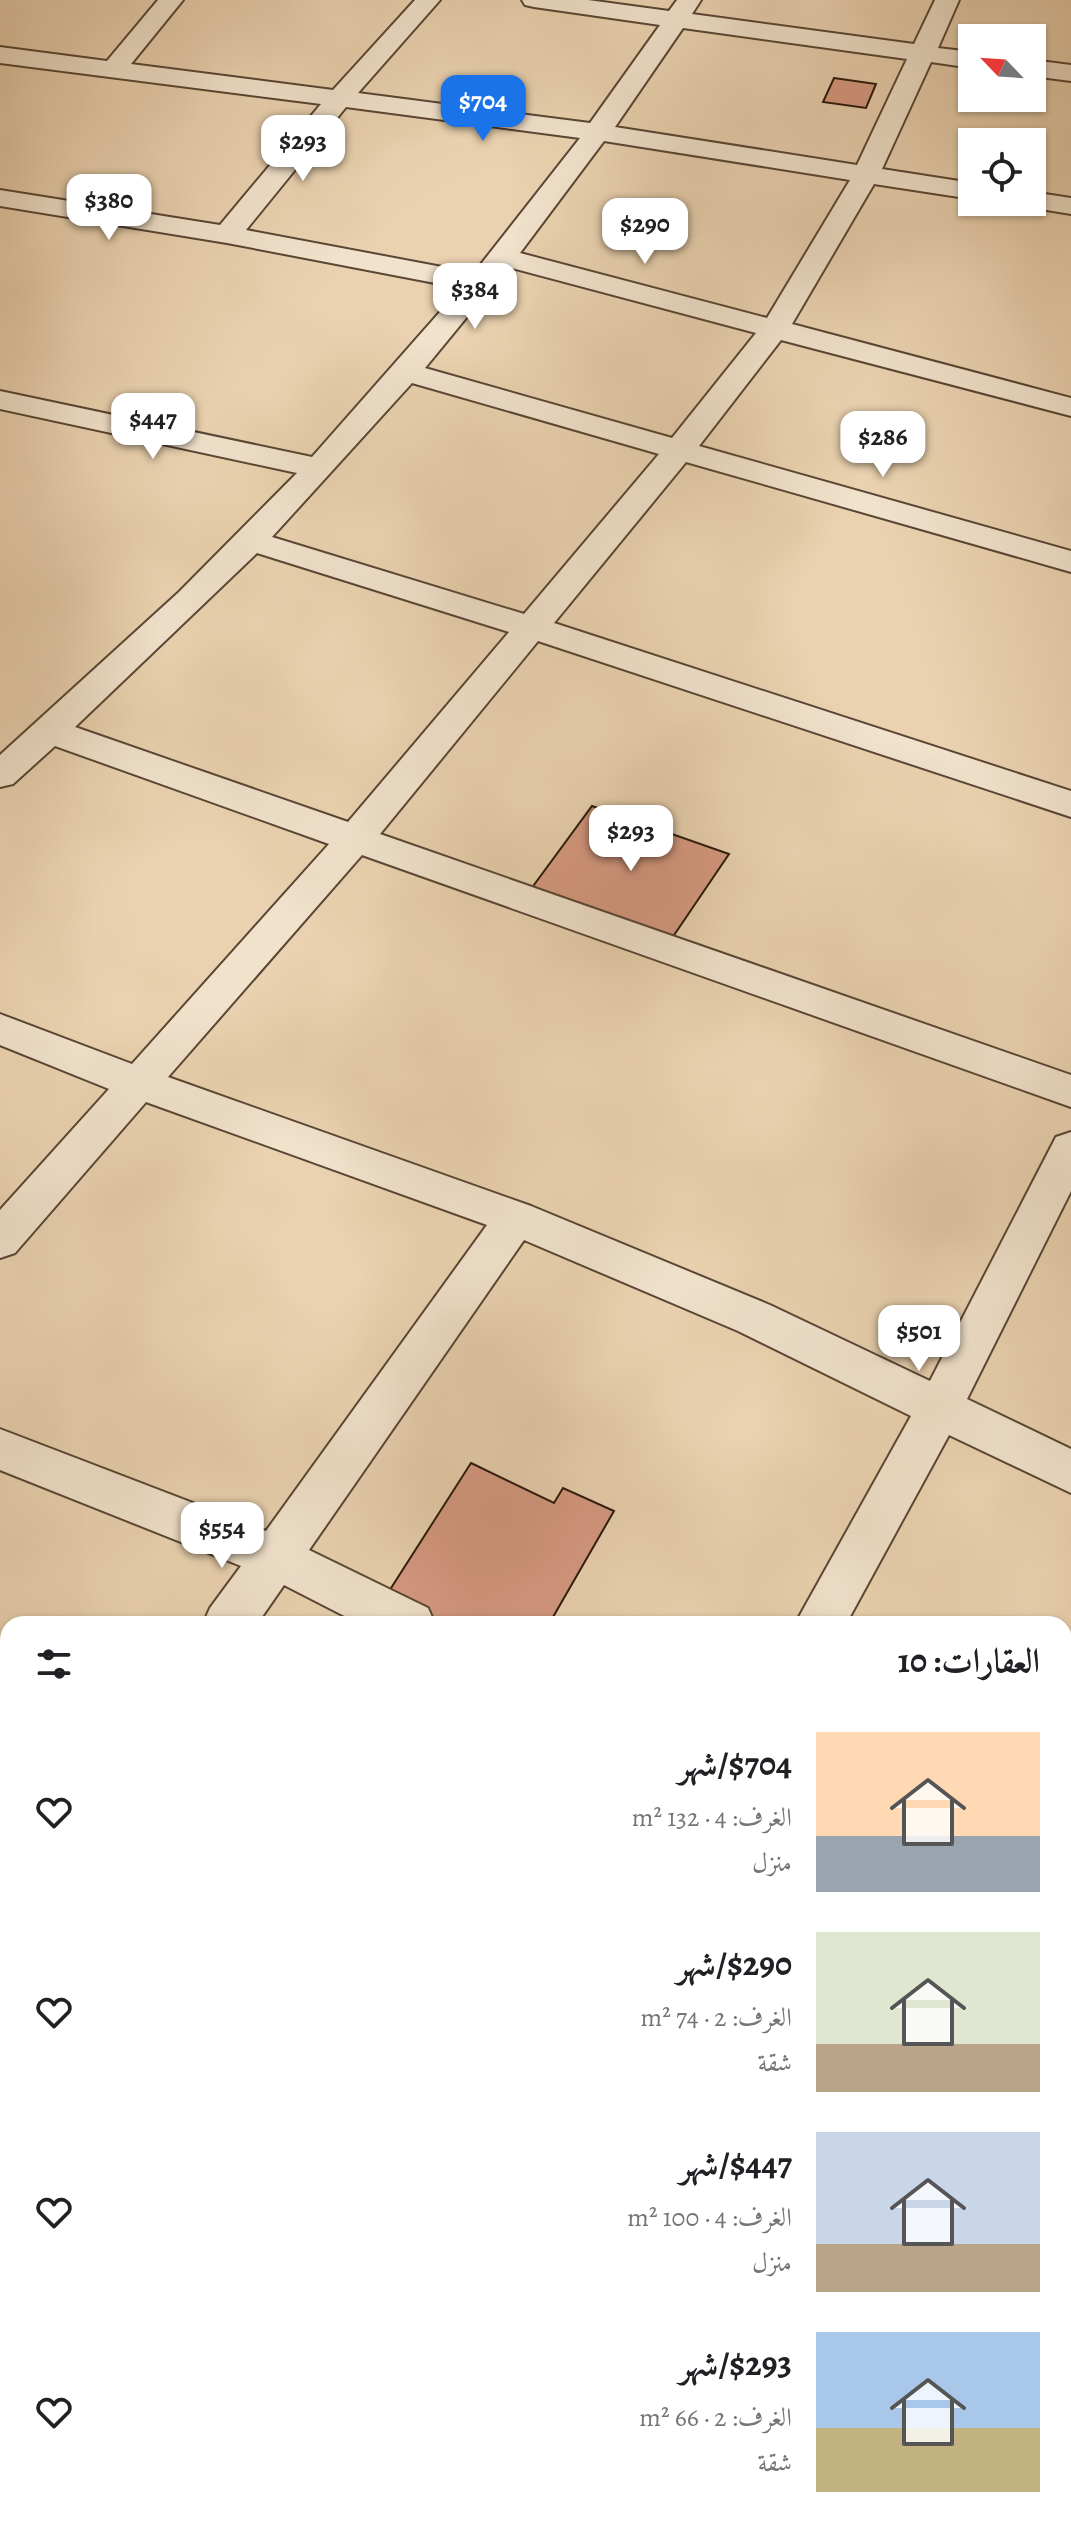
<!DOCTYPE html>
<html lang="ar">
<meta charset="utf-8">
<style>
body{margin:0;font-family:Alegreya,Amiri,serif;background:#f6f6f6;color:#202124;direction:rtl;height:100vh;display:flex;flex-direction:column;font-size:30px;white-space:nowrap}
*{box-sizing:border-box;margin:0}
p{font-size:26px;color:#757577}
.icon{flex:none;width:44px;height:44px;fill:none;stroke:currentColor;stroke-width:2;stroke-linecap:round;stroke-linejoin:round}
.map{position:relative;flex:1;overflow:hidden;direction:ltr}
.sheet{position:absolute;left:0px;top:1616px;width:1072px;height:912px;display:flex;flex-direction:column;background:#fff;border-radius:24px 24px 0 0;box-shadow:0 2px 6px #0004;direction:rtl}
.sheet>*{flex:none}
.needle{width:52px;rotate:295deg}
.buttons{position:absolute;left:958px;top:24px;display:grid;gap:16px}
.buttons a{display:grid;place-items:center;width:88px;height:88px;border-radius:0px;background:#fff;box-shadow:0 2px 6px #0004;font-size:40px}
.price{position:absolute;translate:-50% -68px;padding:0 18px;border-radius:16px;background:#fff;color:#222;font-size:26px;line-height:52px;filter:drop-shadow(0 2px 4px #0008)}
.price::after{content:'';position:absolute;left:50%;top:48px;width:24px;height:18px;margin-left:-12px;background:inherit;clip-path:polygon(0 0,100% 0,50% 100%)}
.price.selected{background:#1a73e8;color:#fff}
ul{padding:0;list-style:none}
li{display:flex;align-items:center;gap:24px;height:200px;padding:0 32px}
li span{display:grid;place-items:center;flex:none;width:224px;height:160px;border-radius:0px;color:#555}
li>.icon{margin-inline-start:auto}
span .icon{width:96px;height:96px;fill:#fffc;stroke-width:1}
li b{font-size:34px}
h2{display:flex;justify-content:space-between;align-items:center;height:96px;padding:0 32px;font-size:34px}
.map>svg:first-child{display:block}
.building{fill:#d79a82;stroke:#29180b;stroke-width:2}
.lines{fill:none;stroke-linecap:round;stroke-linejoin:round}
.minor-casing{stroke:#594634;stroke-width:4}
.minor{fill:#f1e2cc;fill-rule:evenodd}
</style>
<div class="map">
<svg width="1071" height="2528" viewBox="0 0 1071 2528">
<rect width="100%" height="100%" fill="#ead2b0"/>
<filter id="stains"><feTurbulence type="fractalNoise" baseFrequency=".0025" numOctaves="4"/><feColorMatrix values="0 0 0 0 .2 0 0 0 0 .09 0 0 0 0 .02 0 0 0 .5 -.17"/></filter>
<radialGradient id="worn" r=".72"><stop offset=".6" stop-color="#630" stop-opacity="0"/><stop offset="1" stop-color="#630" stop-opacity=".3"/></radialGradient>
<path class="building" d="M834,78l42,6 -10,24 -43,-6z
M592,806l137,48 -59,87 -139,-52z
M471,1463l83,40 9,-15 51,23 -65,113h-115l-50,-25z
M1071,2079v135l-7,-4v-115z"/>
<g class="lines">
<defs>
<path id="minor" d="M158,0h25l-52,64 202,26 82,-90h25l-82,93 232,30 70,-98 -126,-18 -9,-2 -3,-5h66l81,11 8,-11h24l-9,14 222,30 21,-44h24l-21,48 34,4v16l-41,-6 -49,107 90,14v16l-98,-15 -82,140 279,74v18l-290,-76 -82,106 372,105v21l-385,-110 -132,161 517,168v26l-533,-176 -158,193 691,241v32l-709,-252 -194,222 363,129 239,99 160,76 126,-244 15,-5v59l-104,208 104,50v44l-122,-58 -103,189h-51l116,-208 -173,-85 -214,-91 -215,310 119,58 7,16h-75l-76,-39 -27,39h-54l7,-16 31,-42 -241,-96v-41l266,102 221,-306 -341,-123 -131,151 -15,5v-48l109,-121 -109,-44v-31l132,50 197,-220 -274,-98 -42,38 -13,3v-32l179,-163 118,-119 -297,-64v-18l312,66 149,-169 -234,-45 -227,-37v-16l220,35 101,-121 -321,-41v-16l107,14zM683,28l224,31 -50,106 -242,-38zM346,107l234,31 -106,135 -228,-43zM604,141l246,39 -83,138 -247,-65zM508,267l248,66 -84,105 -247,-70zM412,383l247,71 -135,160 -252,-77zM257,553l252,79 -161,190 -273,-95z
M1032,60l39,5v16l-39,-5z
M1032,192l39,6v16l-49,-8 -2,-4h12z
M8,1909v62l-8,3v-62z
M1064,1953l7,3v57l-7,-3z
M294,2520h65l-4,8h-65z
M745,2520h71l4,8h-71z"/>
</defs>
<use href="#minor" class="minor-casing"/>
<use href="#minor" class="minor"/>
</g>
<rect width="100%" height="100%" filter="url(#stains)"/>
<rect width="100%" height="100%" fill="url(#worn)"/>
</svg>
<div class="buttons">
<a><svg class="needle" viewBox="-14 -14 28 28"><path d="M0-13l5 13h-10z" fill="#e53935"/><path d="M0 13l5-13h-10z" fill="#757577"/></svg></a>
<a><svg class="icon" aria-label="locate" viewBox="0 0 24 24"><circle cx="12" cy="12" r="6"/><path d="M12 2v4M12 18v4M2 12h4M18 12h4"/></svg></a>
</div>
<b class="price selected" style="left:483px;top:143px">$704</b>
<b class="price" style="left:303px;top:183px">$293</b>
<b class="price" style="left:109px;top:242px">$380</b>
<b class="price" style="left:645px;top:266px">$290</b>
<b class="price" style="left:475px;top:331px">$384</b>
<b class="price" style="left:153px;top:461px">$447</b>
<b class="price" style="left:883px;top:479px">$286</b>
<b class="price" style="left:631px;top:873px">$293</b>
<b class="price" style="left:919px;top:1373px">$501</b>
<b class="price" style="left:222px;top:1570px">$554</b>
<section class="sheet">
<h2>العقارات: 10<svg class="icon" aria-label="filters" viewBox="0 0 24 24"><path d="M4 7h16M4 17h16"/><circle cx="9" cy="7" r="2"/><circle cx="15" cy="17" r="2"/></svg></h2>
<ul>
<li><span style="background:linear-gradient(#ffd9b3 65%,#9aa5b1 0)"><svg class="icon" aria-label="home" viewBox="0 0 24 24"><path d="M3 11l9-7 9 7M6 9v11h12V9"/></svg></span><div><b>$704/شهر</b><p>الغرف: 4 · 132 m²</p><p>منزل</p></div><svg class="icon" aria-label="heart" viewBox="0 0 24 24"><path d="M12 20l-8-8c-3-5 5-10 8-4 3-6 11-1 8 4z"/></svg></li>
<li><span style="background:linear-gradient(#dfe7d0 70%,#b9a48a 0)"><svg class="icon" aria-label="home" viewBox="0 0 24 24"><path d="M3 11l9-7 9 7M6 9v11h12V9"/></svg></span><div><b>$290/شهر</b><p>الغرف: 2 · 74 m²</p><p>شقة</p></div><svg class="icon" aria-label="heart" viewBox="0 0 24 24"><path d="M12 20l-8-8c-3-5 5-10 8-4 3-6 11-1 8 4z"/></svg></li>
<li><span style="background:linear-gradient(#c9d6e8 70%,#b9a48a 0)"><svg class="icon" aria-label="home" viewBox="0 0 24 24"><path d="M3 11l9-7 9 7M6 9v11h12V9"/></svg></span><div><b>$447/شهر</b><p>الغرف: 4 · 100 m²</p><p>منزل</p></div><svg class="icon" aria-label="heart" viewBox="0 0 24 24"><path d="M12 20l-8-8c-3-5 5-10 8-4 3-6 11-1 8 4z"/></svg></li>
<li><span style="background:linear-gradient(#a9c7e8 60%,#c2b280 0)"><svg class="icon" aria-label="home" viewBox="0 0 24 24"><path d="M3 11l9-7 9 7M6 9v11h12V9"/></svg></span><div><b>$293/شهر</b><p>الغرف: 2 · 66 m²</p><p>شقة</p></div><svg class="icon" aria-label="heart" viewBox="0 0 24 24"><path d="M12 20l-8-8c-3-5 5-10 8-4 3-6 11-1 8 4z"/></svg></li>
</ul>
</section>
</div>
